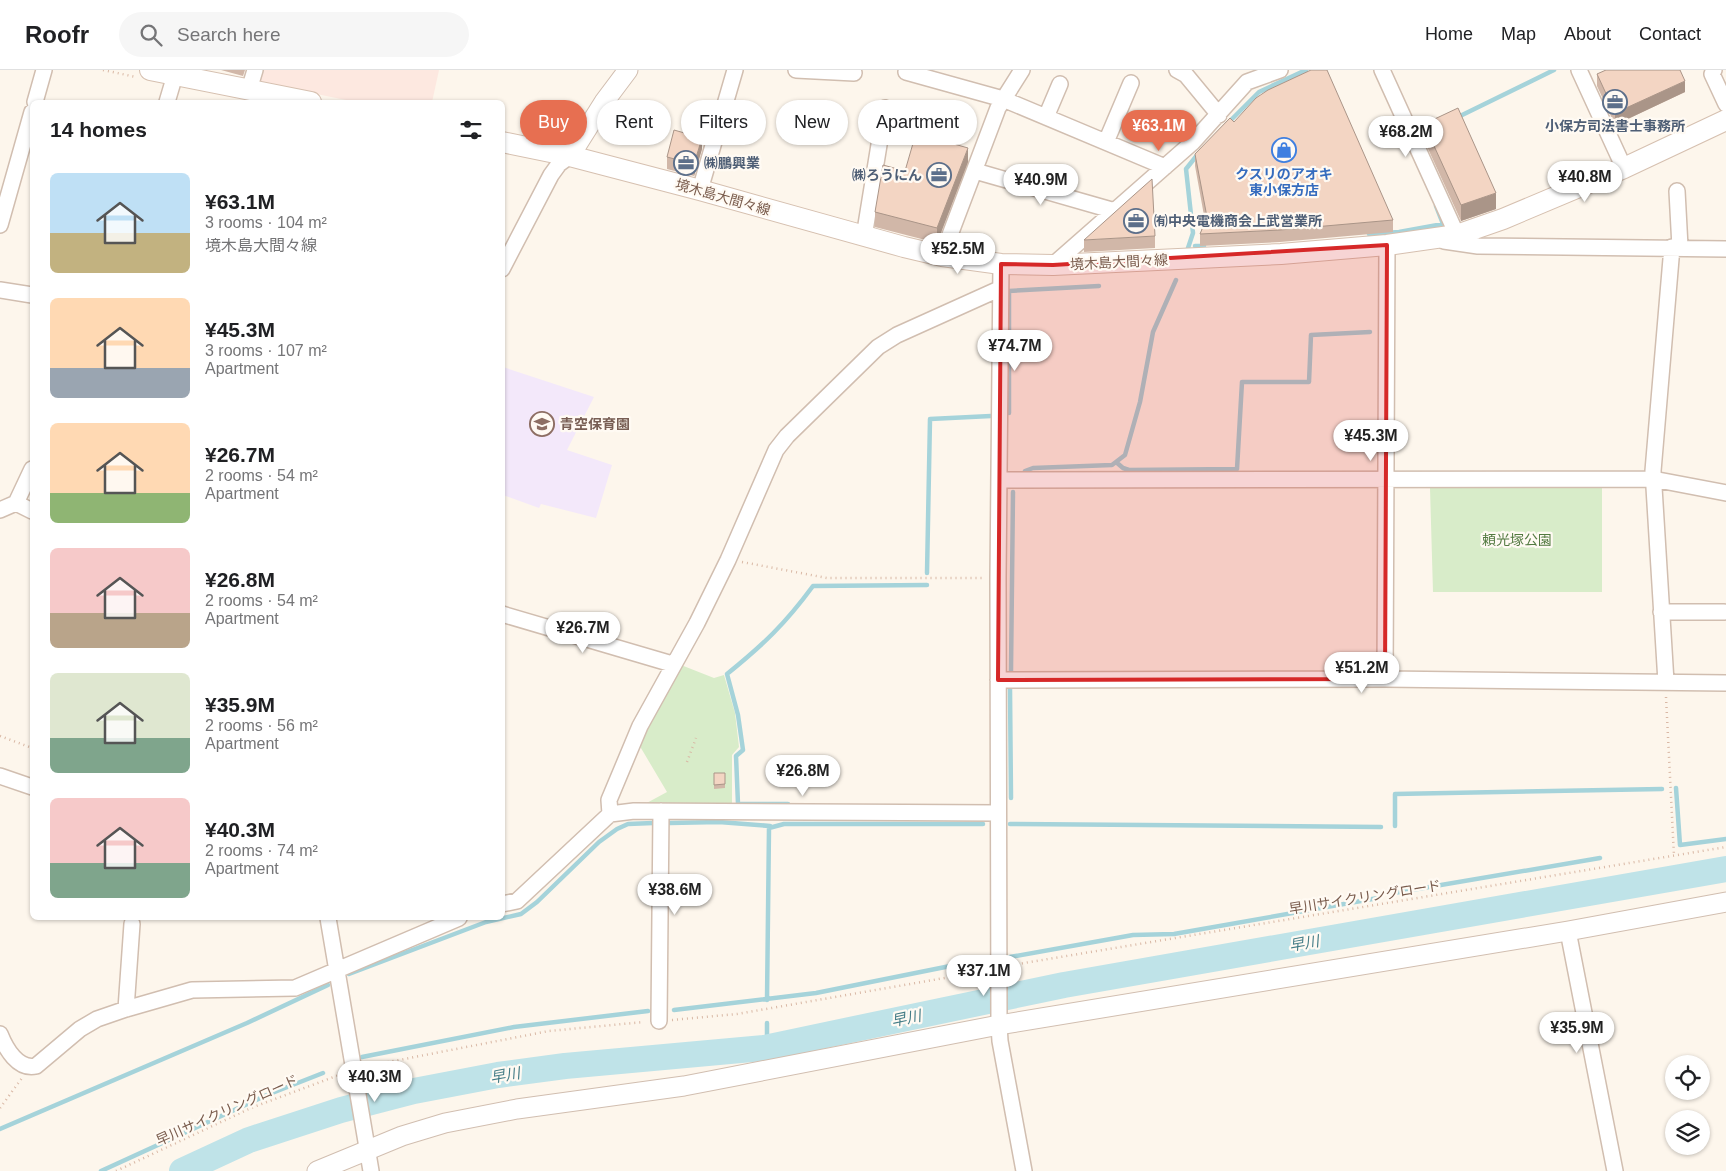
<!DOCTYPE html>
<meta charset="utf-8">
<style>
body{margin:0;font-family:Helvetica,"Noto Sans JP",sans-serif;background:#f6f6f6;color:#202124;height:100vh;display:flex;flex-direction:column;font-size:19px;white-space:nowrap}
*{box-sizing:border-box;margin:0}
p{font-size:16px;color:#757577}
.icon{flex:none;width:28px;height:28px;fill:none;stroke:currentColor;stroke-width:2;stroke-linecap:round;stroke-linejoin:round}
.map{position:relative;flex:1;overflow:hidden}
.sheet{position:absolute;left:30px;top:30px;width:475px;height:820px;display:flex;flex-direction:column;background:#fff;border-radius:8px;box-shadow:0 1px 4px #0004}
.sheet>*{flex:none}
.banner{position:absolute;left:520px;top:30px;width:475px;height:45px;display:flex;gap:10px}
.controls{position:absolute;left:1665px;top:985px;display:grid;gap:10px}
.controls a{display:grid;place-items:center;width:45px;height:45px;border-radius:50%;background:#fff;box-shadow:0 1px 4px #0004;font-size:25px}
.price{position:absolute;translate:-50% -42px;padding:0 11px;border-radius:18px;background:#fff;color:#222;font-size:16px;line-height:32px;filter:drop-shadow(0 1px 2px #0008)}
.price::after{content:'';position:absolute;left:50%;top:30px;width:15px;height:11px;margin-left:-8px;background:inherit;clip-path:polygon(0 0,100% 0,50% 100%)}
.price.on{background:#e76f51;color:#fff}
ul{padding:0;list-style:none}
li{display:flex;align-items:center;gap:15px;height:125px;padding:0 20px}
li span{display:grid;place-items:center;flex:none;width:140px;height:100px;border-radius:8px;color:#555}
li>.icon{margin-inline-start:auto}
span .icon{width:60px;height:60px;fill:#fffc;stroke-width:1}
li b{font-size:21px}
h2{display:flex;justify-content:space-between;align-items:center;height:60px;padding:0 20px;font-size:21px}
.tag{padding:0 18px;border-radius:22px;background:#fff;box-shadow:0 1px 4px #0004;font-size:18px;line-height:45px}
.tag.on{background:#e76f51;color:#fff}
header{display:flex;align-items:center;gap:30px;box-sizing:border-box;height:70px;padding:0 25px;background:#fff;border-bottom:1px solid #e0e0e0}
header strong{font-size:24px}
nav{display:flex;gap:28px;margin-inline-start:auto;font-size:18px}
.search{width:350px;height:45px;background:#f6f6f6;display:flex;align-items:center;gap:12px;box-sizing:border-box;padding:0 18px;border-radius:28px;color:#757577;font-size:19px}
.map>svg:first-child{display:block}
.commercial{fill:#fde8e0}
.education{fill:#f3e8fa}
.green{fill:#d8ecc9}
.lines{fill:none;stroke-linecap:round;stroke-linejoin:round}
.stream{stroke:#a5d3da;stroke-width:4.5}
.river{stroke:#bfe3e8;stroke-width:26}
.minor-casing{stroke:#d1beb0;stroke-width:18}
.tertiary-casing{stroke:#d1beb0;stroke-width:21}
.secondary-casing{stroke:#d6c0b0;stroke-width:22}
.path{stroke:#d9b8a5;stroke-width:2.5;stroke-dasharray:1 4;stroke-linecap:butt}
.minor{stroke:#fff;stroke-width:15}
.tertiary{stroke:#fff;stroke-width:19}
.secondary{stroke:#fff;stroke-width:20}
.wall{fill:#d1b7a8}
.shaded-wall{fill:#aa9588}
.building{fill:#f3d5c3;stroke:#aa9588}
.marked{fill:#d62828;fill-opacity:0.2;stroke:#d62828;stroke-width:4;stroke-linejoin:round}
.labels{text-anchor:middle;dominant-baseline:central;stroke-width:4.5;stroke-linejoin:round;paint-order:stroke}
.service-label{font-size:14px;font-weight:bold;fill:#4e5e75;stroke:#fffaf3;text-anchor:start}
.shop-label{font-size:14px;font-weight:bold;fill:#366cbe;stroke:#fffaf3}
.street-label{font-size:14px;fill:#7a5c4d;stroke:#fffaf3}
.education-label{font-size:14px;font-weight:bold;fill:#785e54;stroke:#fffaf3;text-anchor:start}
.park-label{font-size:14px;fill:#537a41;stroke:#fffaf3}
.water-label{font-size:15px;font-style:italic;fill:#437c86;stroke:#fffaf3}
</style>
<header>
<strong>Roofr</strong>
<div class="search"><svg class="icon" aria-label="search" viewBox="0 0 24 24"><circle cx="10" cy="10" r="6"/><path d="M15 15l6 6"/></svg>Search here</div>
<nav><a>Home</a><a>Map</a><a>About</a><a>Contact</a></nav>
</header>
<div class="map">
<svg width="1726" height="1101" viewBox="0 0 1726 1101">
<rect width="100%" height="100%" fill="#fdf6ec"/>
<path class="commercial" d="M259,0h180l-7,32h-76l-99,-20z"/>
<path class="education" d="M503,297l91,30 -27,53 45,15 -16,53 -55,-14 -2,4 -36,-13z"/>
<path class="green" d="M1602,416v106h-169l-3,-104z
M681,595l33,13 10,-3 11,38 4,34 -7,8v53l-89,-3 24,-13 -29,-49z"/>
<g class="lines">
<path class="stream" d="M1456,48l98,-48
M1228,53l31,-31 47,-22
M1369,164l30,-2 44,-8 -7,-18
M1195,176h9
M1188,178l5,-15 -7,-64 12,-15
M1009,343v-122l90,-5
M1116,392l7,6 6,2 108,-1 5,-87h67l2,-47 59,-3
M1025,401l8,-3 79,-3 13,-10 15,-53 13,-70 23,-52
M927,503l3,-154 61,-3
M1011,601l2,-179
M1010,619l1,109
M1676,718l4,57 46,-6
M788,734h-50l-2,-48 7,-6 -5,-35 -11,-41c37,-30 58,-50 86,-88l114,-1
M670,753l49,-1 51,4
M1010,754l371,3
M1395,756v-32l267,-5
M1394,823l206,-35
M1010,887l123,-22 41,-1 204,-36
M349,904l137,-52 35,-8 16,-12 62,-60 18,-13 11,-5 25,-1
M767,930l2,-172 15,-4h199
M674,940l142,-17 174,-35
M767,953v24
M362,987l152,-30 134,-16
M0,1059l247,-106 81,-38
M101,1101l166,-76 56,-22"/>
<path class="river" d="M182,1101l67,-31 92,-30 73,-19 84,-16 67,-9 199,-18 300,-63 662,-116"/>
<defs>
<path id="minor" d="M796,0l58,3
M1177,0l9,5 33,40
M1382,0l75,165
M1579,0l45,98
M1714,0l-2,4 14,30
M906,2l97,27 162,68
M249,20l6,-20
M35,32l9,-32
M167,32l8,-27
M1046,47l14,-33
M1106,72l25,-59
M975,101l140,40
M700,120l35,-120
M1677,121l3,56
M0,155l32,-113
M864,167l21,-129
M1444,171l34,5 248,3
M942,186l56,-148 24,-38
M1001,194l-3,314 1,447 1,16 24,130
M1053,195l140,-123 54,-60 33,-12
M502,199l49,-94 8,-11 11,-8
M0,220l32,5
M1000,410l653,-1 73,14
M16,433l16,8
M0,440l16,-7 16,-34
M1661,542h63
M502,544l170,50
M1385,609l2,-434
M998,610l387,-1 341,4
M1666,612l-13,-211 19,-224
M0,706l32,11
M610,744l24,-3 364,2
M502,834l15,-3 93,-87 -1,-14 31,-74 57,-103 31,-63 48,-110 11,-14 91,-89 19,-12 102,-46
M328,848l43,253
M1568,861l47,240
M126,939l6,-85
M659,951l2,-210
M0,964c6,15 18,36 36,32l44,-37 17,-10 29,-10 66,-19 103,-2 164,-70"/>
<path id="tertiary" d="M570,86l34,-54 24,-32
M317,1101l85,-35 43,-13 72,-14 167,-23 315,-61 569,-94 158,-29"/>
<path id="secondary" d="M150,0l161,32
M502,72l68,14 130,34 204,57 38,9 59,8 52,1 228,-11 106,-9 70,-10 46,-16 121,-51 102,-48"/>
</defs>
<use href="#minor" class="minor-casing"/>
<use href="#tertiary" class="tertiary-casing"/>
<use href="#secondary" class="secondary-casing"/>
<path class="path" d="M103,0l33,7
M742,492l85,16h158
M1666,627l8,159
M0,666l32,12
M687,692l9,-24
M1012,895l714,-118
M672,950l65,-6 248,-43
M368,996l181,-35 95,-9
M0,1038l22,-30
M116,1101l135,-63 88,-33"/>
<use href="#minor" class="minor"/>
<use href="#tertiary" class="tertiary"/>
<use href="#secondary" class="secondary"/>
</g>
<path class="wall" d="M221,0h24l-2,6z
M1597,4l88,18 -70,33 -18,-39z
M1234,52l159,98v12l-113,10 -80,4v-12l5,-13 -10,-55v-12z
M1424,54l72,85 -35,12 -37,-81z
M702,79l-8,27 -27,-7v-12z
M968,92l-31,81 -62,-16v-15l30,-41z
M1155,166v12l-71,4v-12z
M714,703h11v15l-11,1z"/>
<path class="shaded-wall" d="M1685,11v11l-70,33v-12z
M702,68v11l-8,27v-12z
M968,78v14l-31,81v-15z
M1496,123v16l-35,12v-16z"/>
<path class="building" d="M1311,0h16l66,150 -113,10 -80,4 7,-17 -12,-63 35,-36 4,4 22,-24 12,-8z
M1606,0h74l5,11 -70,32 -18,-39z
M1458,38l38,85 -35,12 -37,-81z
M674,60l28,8 -8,26 -27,-7z
M916,63l52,15 -31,80 -62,-16 8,-47 22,6z
M1152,109l3,57 -71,4 50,-45z
M714,703h11v11l-11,1z"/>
<path class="marked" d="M1387,175l-2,434 -387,1 3,-416 52,1z"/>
<defs>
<symbol id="office-ring" viewBox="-11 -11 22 22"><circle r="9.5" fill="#fffaf3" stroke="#5c6f8a" stroke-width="1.5"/><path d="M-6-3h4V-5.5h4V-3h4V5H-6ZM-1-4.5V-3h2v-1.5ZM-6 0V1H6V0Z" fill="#5c6f8a"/></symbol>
<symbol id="shop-ring" viewBox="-11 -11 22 22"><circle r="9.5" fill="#fffaf3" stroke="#3f7fe0" stroke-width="1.5"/><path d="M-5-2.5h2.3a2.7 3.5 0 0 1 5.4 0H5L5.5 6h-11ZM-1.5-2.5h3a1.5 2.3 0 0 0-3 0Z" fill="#3f7fe0"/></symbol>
<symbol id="school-ring" viewBox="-11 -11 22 22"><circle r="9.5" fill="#fffaf3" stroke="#8d6e63" stroke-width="1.5"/><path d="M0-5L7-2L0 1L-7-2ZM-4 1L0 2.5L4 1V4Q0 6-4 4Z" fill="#8d6e63"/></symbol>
</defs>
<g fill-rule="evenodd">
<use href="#office-ring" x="1601" y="18" width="28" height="28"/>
<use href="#shop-ring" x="1270" y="66" width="28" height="28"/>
<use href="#office-ring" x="672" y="79" width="28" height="28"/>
<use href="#office-ring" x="925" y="91" width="28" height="28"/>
<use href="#office-ring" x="1122" y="137" width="28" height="28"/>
<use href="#school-ring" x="528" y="340" width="28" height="28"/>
</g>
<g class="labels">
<g class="service-label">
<text x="1615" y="56" text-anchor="middle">小保方司法書士事務所</text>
<text x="704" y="93">㈱鵬興業</text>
<text x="922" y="105" text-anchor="end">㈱ろうにん</text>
<text x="1154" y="151">㈲中央電機商会上武営業所</text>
</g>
<g class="shop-label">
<text x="1284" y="104">クスリのアオキ<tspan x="1284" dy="16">東小保方店</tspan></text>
</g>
<g class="street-label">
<text transform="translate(723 127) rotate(16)">境木島大間々線</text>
<text transform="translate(1119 192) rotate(-3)">境木島大間々線</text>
<text transform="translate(1365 827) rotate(-9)">早川サイクリングロード</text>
<text transform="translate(227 1040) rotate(-24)">早川サイクリングロード</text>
</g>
<g class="education-label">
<text x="560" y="354">青空保育園</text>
</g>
<g class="park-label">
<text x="1517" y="470">頼光塚公園</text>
</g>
<g class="water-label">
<text transform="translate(1304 873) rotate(-10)">早川</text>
<text transform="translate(906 948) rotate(-12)">早川</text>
<text transform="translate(505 1005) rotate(-10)">早川</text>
</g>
</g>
</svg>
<div class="controls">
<a><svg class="icon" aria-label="locate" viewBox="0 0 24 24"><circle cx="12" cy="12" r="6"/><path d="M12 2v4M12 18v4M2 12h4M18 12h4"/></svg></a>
<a><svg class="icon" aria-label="layers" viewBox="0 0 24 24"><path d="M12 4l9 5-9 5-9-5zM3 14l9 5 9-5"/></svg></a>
</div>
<b class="price on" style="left:1159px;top:82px">¥63.1M</b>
<b class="price" style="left:1406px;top:88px">¥68.2M</b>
<b class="price" style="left:1585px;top:133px">¥40.8M</b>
<b class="price" style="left:1041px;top:136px">¥40.9M</b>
<b class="price" style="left:958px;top:205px">¥52.5M</b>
<b class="price" style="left:1015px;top:302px">¥74.7M</b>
<b class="price" style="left:1371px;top:392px">¥45.3M</b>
<b class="price" style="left:583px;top:584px">¥26.7M</b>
<b class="price" style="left:1362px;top:624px">¥51.2M</b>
<b class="price" style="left:803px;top:727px">¥26.8M</b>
<b class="price" style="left:675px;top:846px">¥38.6M</b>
<b class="price" style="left:984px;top:927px">¥37.1M</b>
<b class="price" style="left:1577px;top:984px">¥35.9M</b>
<b class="price" style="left:375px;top:1033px">¥40.3M</b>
<div class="banner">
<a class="tag on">Buy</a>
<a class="tag">Rent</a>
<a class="tag">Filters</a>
<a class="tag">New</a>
<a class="tag">Apartment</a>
</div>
<section class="sheet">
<h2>14 homes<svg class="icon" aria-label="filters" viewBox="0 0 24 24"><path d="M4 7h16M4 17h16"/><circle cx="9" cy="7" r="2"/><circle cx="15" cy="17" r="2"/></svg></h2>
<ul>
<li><span style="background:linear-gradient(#bfe0f5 60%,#c2b280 0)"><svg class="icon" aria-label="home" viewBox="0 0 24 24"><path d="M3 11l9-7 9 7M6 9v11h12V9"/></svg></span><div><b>¥63.1M</b><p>3 rooms · 104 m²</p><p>境木島大間々線</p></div></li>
<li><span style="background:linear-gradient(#ffd9b3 70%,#9aa5b1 0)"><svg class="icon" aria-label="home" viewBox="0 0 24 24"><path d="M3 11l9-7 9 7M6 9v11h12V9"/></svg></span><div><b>¥45.3M</b><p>3 rooms · 107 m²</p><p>Apartment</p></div></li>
<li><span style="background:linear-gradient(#ffd9b3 70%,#8fb573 0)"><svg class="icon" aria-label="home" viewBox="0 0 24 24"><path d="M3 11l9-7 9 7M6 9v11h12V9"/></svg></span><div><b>¥26.7M</b><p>2 rooms · 54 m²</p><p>Apartment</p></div></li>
<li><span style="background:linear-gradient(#f6c9c9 65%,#b9a48a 0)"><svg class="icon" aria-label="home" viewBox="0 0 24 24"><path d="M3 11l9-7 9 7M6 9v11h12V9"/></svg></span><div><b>¥26.8M</b><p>2 rooms · 54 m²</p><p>Apartment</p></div></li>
<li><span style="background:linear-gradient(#dfe7d0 65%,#7fa58c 0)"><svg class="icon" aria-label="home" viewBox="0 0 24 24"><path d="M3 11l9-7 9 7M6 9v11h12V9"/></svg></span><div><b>¥35.9M</b><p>2 rooms · 56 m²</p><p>Apartment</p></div></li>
<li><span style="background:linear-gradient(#f6c9c9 65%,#7fa58c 0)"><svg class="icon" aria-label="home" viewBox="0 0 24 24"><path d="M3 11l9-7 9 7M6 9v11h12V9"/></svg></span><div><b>¥40.3M</b><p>2 rooms · 74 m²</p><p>Apartment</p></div></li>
</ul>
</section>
</div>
